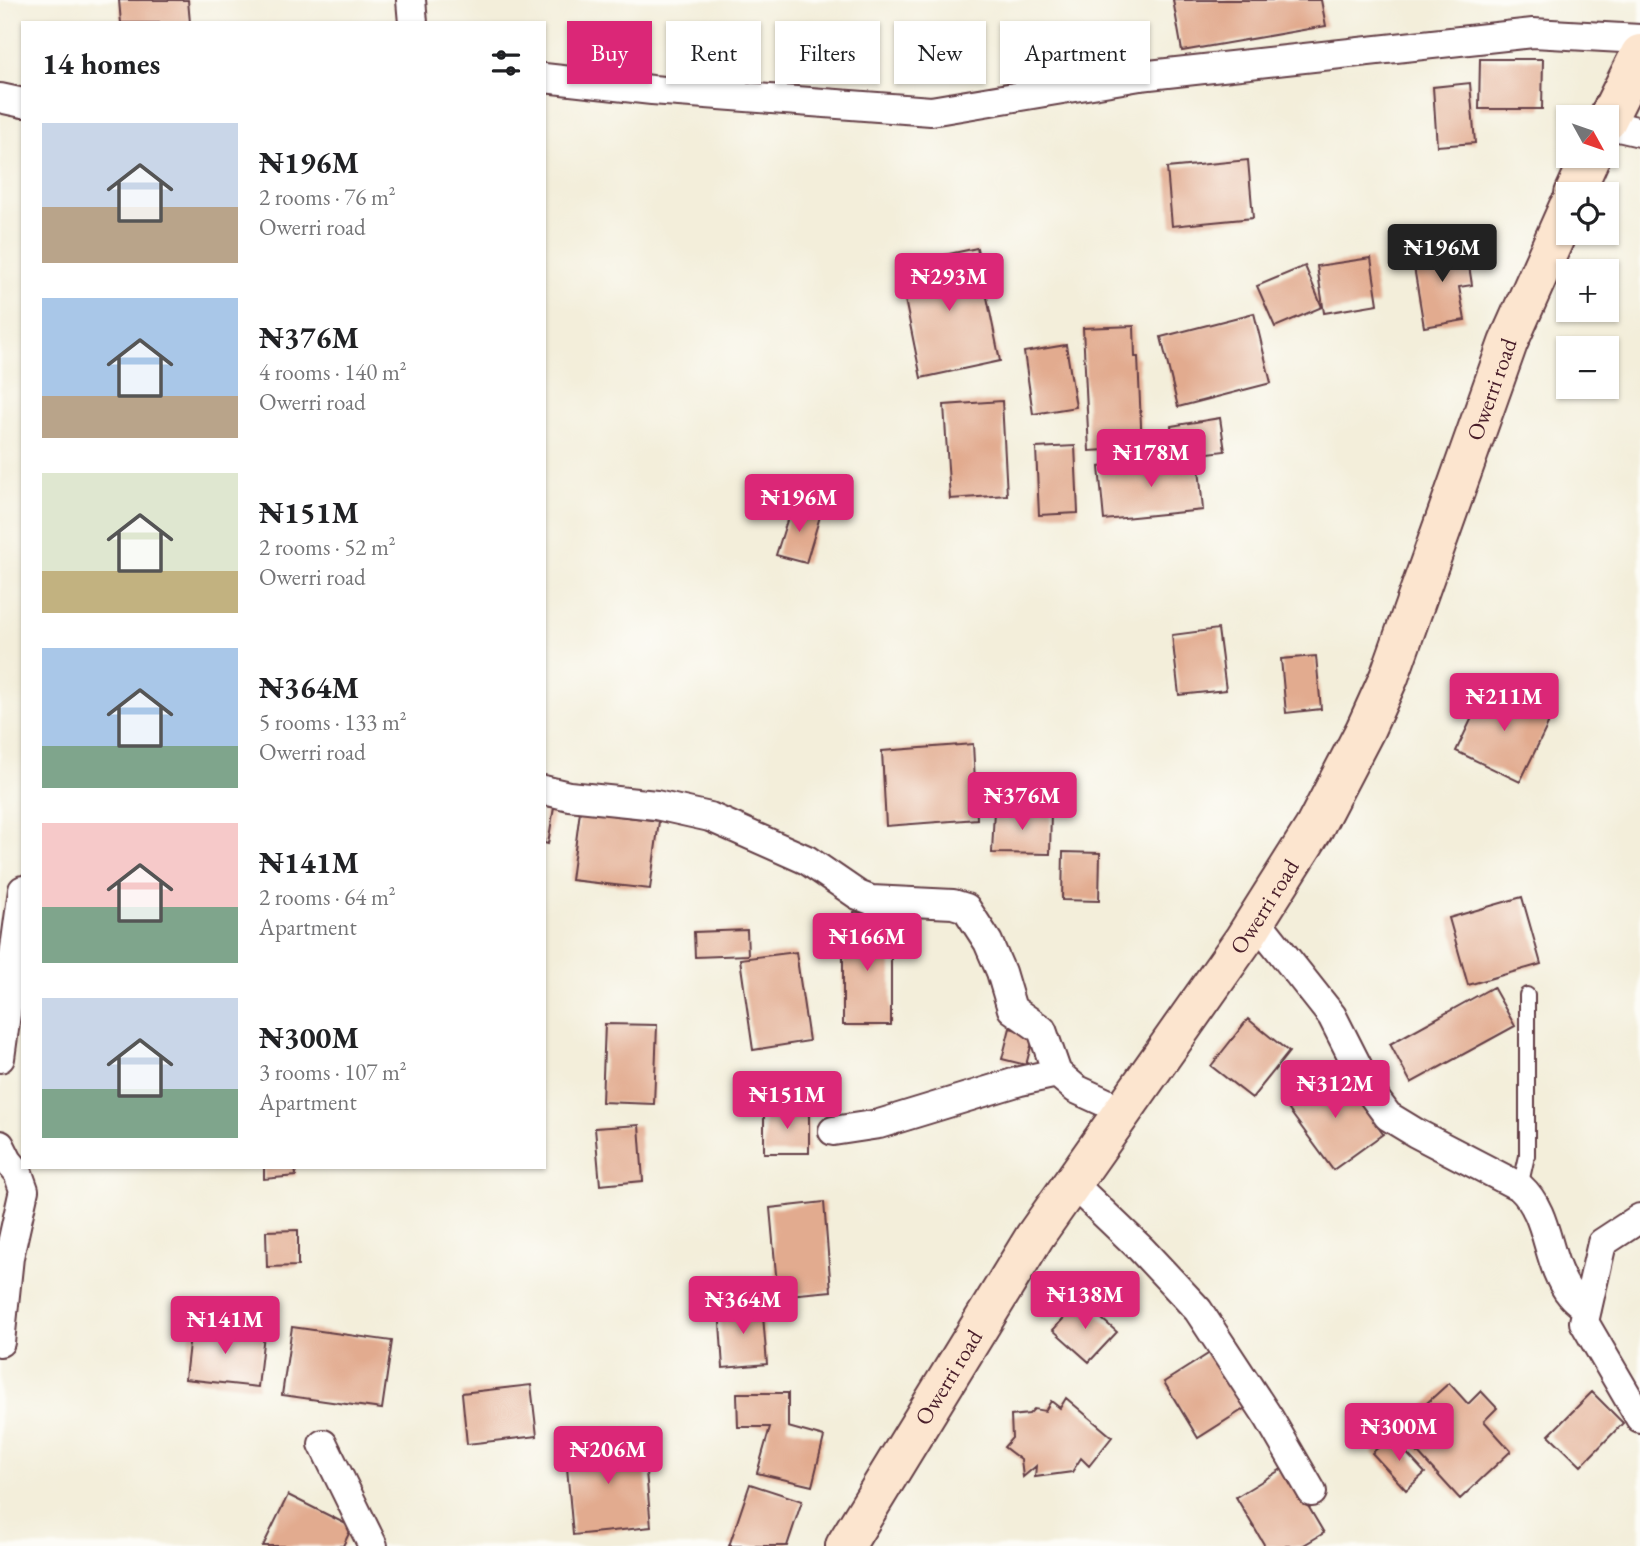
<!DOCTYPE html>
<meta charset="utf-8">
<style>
body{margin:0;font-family:"EB Garamond",serif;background:#f2f2f2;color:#202124;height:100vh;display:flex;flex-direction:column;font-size:26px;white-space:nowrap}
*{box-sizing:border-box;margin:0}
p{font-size:23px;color:#757577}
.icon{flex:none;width:38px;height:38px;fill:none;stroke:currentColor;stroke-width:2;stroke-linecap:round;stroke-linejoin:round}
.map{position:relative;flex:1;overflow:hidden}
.details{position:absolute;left:21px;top:21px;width:525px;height:1148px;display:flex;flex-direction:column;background:#fff;border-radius:0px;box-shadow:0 2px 5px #0004}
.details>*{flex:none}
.hud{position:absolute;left:567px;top:21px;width:665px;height:63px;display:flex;gap:14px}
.needle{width:46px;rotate:130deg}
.controls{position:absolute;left:1556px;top:105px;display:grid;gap:14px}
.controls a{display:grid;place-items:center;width:63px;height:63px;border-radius:0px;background:#fff;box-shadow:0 2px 5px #0004;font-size:35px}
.price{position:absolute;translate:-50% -60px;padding:0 16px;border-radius:7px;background:#db2777;color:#fff;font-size:23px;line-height:46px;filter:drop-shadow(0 2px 4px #0008)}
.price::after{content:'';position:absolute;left:50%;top:42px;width:21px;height:16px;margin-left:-10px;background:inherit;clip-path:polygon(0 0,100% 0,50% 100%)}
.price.current{background:#222;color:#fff}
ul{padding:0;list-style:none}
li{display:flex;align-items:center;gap:21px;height:175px;padding:0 21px}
li span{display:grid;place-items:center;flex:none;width:196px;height:140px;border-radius:0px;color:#555}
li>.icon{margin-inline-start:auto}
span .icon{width:84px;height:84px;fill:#fffc;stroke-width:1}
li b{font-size:30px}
h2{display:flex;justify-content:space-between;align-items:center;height:84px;padding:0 21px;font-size:30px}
.tag{padding:0 24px;border-radius:0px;background:#fff;box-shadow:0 2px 5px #0004;font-size:24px;line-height:63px}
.tag.current{background:#db2777;color:#fff}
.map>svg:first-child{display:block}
.building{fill:#e2ab8f}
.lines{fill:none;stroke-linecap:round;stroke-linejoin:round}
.service-casing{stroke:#633e45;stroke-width:18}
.minor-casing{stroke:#633e45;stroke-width:32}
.secondary-casing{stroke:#633e45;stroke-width:42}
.service{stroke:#fff;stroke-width:14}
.minor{stroke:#fff;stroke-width:28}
.secondary{stroke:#fce5cf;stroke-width:38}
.labels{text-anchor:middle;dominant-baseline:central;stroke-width:5;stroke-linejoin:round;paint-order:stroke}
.street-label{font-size:23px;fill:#4a1f2b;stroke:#fdfcf7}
</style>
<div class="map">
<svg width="1640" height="1546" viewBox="0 0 1640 1546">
<rect width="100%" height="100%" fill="#fdfcf7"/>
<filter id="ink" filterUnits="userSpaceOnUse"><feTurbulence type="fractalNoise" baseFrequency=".0143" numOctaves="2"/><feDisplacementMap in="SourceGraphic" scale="14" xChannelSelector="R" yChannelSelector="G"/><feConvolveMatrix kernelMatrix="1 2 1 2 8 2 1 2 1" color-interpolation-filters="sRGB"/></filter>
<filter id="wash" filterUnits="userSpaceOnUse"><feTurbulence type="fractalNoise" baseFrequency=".00686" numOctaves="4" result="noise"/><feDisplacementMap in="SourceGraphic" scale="28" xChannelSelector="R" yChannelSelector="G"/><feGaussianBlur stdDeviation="1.57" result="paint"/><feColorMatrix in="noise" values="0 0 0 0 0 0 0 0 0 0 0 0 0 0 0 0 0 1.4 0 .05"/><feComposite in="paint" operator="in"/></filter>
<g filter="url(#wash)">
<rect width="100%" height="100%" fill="#f3eeda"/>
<g id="blocks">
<path class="building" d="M119,0h69l2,23h-69z
M1173,0h148l5,26 -144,25z
M1480,59h63l-1,50h-63z
M1470,83l5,60 -38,3 -4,-59z
M1248,160l5,58 -81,8 -5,-58z
M1466,246l6,39 -13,2 6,33 -41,7 -12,-72z
M977,248l23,113 -79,17 -23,-113z
M1371,258l7,46 -54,9 -7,-47z
M1305,266l17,41 -47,20 -18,-41z
M1254,313l17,70 -93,24 -17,-70z
M1134,326l1,31h3l4,91 -53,3 -6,-123z
M1066,345l10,62 -43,7 -9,-62z
M1002,401l5,94 -57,4 -6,-94z
M1220,418l5,33 -49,6 -5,-31z
M1075,446l3,67 -39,2 -3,-67z
M1198,457l5,53 -99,10 -5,-53z
M792,505l29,8 -15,50 -30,-8z
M1218,629l8,61 -47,5 -7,-60z
M1316,656l5,53 -35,4 -5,-54z
M1488,684l64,32 -32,66 -64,-31z
M973,744l4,75 -91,7 -4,-75z
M544,806l10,1 -6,37 -4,-1z
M994,810l57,1 -1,43 -58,-1z
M580,811l79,10 -9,68 -79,-9z
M1063,852l37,1 -1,48 -37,-1z
M1522,897l19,67 -73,21 -19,-67z
M854,912l35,4 -5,40 7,-2v71h-48v-70l6,-3z
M747,930l1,25 -53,2 -1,-25z
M796,952l13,89 -56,9 -13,-91z
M1493,987l22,39 -104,57 -21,-39z
M1248,1019l41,33 -37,46 -41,-32z
M605,1024l52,1 -3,79 -52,-2z
M1010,1028l24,7 -8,30 -24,-6z
M1336,1069l47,65 -50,36 -47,-64z
M809,1108v45h-45v-44z
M639,1125l4,56 -43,4 -5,-57z
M264,1167h31l1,9 -32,3z
M824,1202l7,89 -53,5 -8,-88z
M298,1230v36l-31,1 -1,-36z
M1080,1300l37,32 -28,30 -36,-32z
M762,1304l5,60 -44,4 -4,-60z
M191,1326l73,8 -6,53 -73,-8z
M292,1327l100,14 -10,68 -100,-14z
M1213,1351l34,56 -49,31 -34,-56z
M1449,1383l19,21 13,-13 16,17 -13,13 27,30 -51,48 -63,-69z
M531,1385l6,51 -70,8 -5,-51z
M1592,1392l31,31 -42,43 -32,-31z
M737,1393h51v34l36,10 -12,49 -55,-13 13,-46h-32z
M1066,1398l46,39 -23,29 -8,-8 -9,14 -37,5 1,-11 -13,11 -2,-17 -17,-13 8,-9 -1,-22 18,-2 5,-5 11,2 6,-10 9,7z
M1391,1436l34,37 -19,17 -34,-37z
M643,1438l8,89 -78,8 -8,-90z
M1285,1467l39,66 -22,13h-37l-29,-49z
M750,1484l52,17 -15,45h-58z
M288,1495l64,32 -9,19h-80z"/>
</g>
</g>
<g filter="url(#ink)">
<use href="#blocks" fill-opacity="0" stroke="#633e45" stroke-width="2"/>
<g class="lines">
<defs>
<path id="service" d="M1520,1187l7,-31v-161"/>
<path id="minor" d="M411,0l2,23
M544,78l108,12 279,21 209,-35 393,-43 107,6
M0,98l23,5
M1606,124l34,8
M544,790l25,6 87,9 54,12 97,43 51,35 13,5 82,4 13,4 22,34 13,30 11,37 30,21 15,43 19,16 48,22
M1256,920l76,96 39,77 17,23 28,17 104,54c31,28 25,76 51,108 4,5 11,10 16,14
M0,1058l23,-168
M833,1131l46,-7 141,-43 37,-8
M0,1145l8,16 10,12 6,17 -15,67 -9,85
M1072,1183l69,66 57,61 71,108 43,74
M1640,1218l-38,25 -18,79 56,96
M323,1444l50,102"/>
<g id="secondary">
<path d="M1606,122l34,-68"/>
<path d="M1574,194l17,-38"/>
<path id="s1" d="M845,1546l190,-310 209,-297 70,-111 51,-98 24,-53 119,-334 60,-135"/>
</g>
</defs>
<use href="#service" class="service-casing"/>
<use href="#minor" class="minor-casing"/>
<use href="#secondary" class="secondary-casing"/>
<use href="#service" class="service"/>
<use href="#minor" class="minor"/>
<use href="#secondary" class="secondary"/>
</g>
</g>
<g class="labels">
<g class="street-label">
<text stroke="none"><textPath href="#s1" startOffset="1332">Owerri road</textPath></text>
<text stroke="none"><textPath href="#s1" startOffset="765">Owerri road</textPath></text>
<text stroke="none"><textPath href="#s1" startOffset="198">Owerri road</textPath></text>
</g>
</g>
</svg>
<div class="controls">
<a><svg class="needle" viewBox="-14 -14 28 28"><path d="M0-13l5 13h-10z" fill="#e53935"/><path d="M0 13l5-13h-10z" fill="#757577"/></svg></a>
<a><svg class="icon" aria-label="locate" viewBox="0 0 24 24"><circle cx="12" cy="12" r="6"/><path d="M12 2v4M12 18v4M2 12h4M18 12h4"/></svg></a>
<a>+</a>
<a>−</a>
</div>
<b class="price current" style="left:1442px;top:284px">₦196M</b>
<b class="price" style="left:949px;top:313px">₦293M</b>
<b class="price" style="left:1151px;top:489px">₦178M</b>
<b class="price" style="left:799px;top:534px">₦196M</b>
<b class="price" style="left:1504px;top:733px">₦211M</b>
<b class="price" style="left:1022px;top:832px">₦376M</b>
<b class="price" style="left:867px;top:973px">₦166M</b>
<b class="price" style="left:1335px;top:1120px">₦312M</b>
<b class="price" style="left:787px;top:1131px">₦151M</b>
<b class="price" style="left:1085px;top:1331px">₦138M</b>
<b class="price" style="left:743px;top:1336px">₦364M</b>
<b class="price" style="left:225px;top:1356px">₦141M</b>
<b class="price" style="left:1399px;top:1463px">₦300M</b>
<b class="price" style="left:608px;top:1486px">₦206M</b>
<div class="hud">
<a class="tag current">Buy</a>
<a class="tag">Rent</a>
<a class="tag">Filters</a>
<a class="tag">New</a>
<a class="tag">Apartment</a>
</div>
<section class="details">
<h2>14 homes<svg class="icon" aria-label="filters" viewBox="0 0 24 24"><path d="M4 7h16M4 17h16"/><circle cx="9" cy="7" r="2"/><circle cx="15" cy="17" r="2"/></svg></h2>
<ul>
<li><span style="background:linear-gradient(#c9d6e8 60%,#b9a48a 0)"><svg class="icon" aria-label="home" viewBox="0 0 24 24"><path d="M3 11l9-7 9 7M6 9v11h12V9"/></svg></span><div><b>₦196M</b><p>2 rooms · 76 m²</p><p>Owerri road</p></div></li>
<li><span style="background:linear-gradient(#a9c7e8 70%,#b9a48a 0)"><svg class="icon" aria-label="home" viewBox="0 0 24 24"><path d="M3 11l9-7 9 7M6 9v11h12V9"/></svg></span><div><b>₦376M</b><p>4 rooms · 140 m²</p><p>Owerri road</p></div></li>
<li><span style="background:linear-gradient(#dfe7d0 70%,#c2b280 0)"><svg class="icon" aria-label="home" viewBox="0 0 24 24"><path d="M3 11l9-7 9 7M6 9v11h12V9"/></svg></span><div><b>₦151M</b><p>2 rooms · 52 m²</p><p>Owerri road</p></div></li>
<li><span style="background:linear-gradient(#a9c7e8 70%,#7fa58c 0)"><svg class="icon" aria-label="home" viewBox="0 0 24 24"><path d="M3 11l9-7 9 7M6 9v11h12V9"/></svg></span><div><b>₦364M</b><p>5 rooms · 133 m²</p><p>Owerri road</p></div></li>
<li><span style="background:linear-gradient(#f6c9c9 60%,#7fa58c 0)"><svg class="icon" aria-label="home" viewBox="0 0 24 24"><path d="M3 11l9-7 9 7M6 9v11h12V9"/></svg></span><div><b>₦141M</b><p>2 rooms · 64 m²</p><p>Apartment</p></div></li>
<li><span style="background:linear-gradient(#c9d6e8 65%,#7fa58c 0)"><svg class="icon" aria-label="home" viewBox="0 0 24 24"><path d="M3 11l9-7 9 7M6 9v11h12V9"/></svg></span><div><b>₦300M</b><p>3 rooms · 107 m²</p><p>Apartment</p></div></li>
</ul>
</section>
</div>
